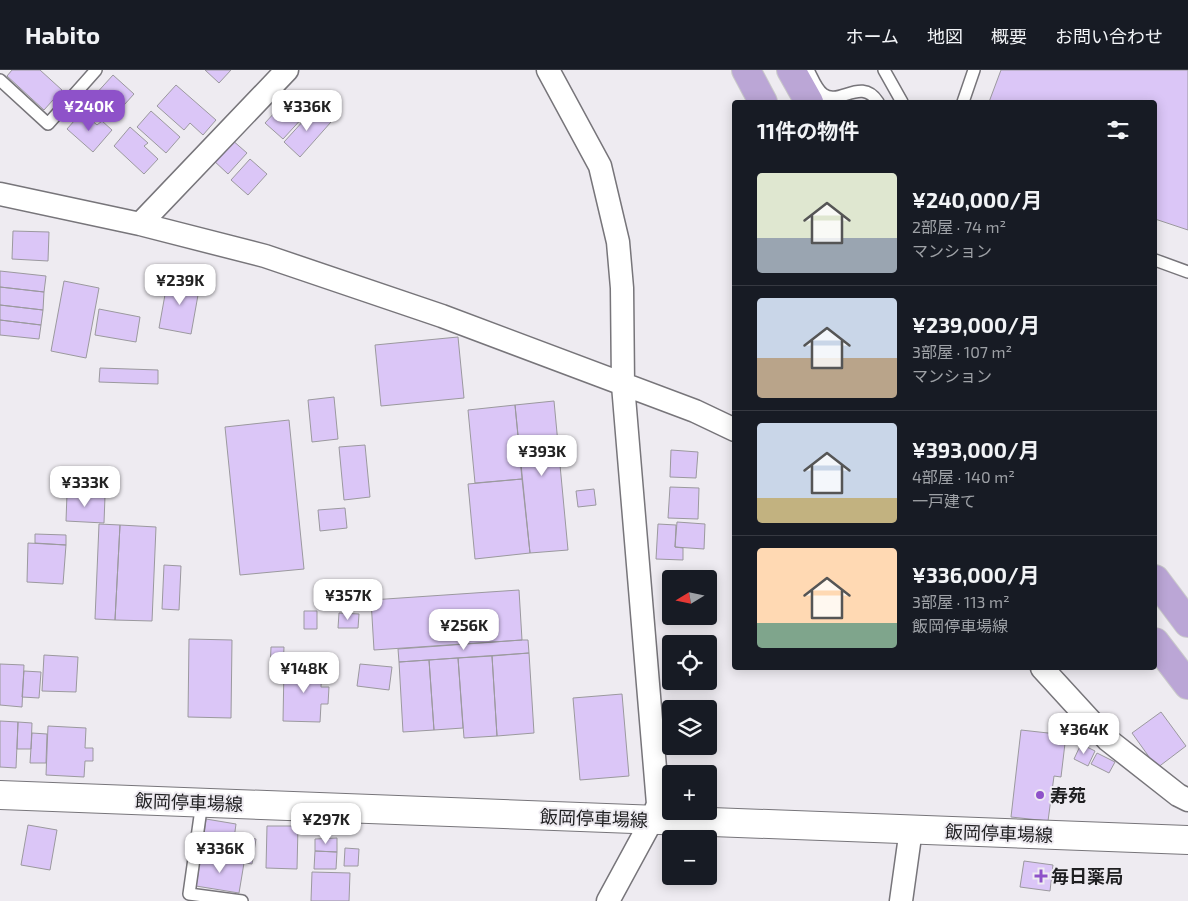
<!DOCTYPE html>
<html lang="ja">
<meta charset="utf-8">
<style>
body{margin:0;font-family:"Exo 2","Noto Sans JP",sans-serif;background:#20242c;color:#f1f3f6;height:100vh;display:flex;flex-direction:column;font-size:19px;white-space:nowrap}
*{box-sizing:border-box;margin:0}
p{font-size:16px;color:#9ea1a6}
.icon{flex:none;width:28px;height:28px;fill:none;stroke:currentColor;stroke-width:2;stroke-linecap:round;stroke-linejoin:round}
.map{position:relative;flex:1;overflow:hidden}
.drawer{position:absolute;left:732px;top:30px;width:425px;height:570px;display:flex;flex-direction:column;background:#171b24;border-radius:5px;box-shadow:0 2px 12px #0003}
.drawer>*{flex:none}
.needle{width:32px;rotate:260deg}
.controls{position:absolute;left:662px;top:500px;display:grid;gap:10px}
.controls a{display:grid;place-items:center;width:55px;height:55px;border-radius:5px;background:#171b24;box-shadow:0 2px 12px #0003;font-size:25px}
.price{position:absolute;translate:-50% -42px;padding:0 11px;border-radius:10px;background:#fff;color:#222;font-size:16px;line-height:32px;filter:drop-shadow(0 1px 2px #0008)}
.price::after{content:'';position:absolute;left:50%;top:30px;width:15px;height:11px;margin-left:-8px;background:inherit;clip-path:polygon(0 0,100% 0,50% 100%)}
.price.active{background:#8e52c9;color:#fff}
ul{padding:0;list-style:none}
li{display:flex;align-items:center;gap:15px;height:125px;padding:0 25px}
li+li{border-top:1px solid #363941}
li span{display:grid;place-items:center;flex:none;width:140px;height:100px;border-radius:5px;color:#555}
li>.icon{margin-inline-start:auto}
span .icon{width:60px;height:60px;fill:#fffc;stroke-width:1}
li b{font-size:21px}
h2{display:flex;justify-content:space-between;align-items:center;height:60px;padding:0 25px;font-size:21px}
header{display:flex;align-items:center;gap:30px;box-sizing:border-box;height:70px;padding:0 25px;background:#171b24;border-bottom:1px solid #363941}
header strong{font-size:24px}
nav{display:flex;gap:28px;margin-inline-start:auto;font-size:18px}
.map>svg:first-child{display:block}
.building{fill:#dbc6f7;stroke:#9b999e}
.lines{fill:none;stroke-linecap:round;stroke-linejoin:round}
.service-casing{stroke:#77757a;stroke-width:14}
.minor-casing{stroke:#77757a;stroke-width:25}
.secondary-casing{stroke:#77757a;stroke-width:30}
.trunk-casing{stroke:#c9c9ca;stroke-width:30}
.service{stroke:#fff;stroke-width:11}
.minor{stroke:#fff;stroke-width:22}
.secondary{stroke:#fff;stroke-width:28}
.trunk{stroke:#bba6d6;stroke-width:28}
.poi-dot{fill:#8e52c9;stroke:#eeebf1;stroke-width:2}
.labels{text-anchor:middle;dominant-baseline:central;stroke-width:4;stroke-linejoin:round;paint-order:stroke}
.poi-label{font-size:18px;font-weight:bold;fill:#1f1f21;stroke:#eeebf1;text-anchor:start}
.street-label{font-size:18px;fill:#1f1f21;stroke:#eeebf1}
</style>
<header>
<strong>Habito</strong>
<nav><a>ホーム</a><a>地図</a><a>概要</a><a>お問い合わせ</a></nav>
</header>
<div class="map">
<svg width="1188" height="831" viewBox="0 0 1188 831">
<rect width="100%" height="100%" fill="#eeebf1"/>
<path class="building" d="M12,0h28l22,20 -18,20 -37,-34z
M205,0h26l-12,13z
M1001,0h187v160l-33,-11v-117h-166z
M113,5l21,19 -19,21 -21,-19z
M176,15l40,35 -13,15 -13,-12 -6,7 -27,-24z
M287,29l18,16 -22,24 -18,-16z
M315,38l16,14 -31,35 -16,-15z
M151,41l29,26 -14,16 -29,-26z
M82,42l15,13 5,-4 10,9 -19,22 -26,-23z
M130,57l18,16 -4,3 14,13 -14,15 -30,-28z
M231,69l16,14 -19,21 -16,-15z
M250,89l17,15 -19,21 -17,-15z
M13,161l36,1 -1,29 -36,-2z
M0,201l46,5 -2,16 -44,-5z
M168,208l32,6 -9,50 -32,-6z
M64,211l35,7 -13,70 -35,-7z
M0,217l44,5 -1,18 -43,-5z
M0,235l43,5 -2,15 -41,-5z
M99,239l41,8 -4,25 -41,-7z
M0,250l41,5 -2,14 -39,-4z
M458,267l6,61 -83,8 -6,-61z
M100,298l58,2v14l-59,-2z
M334,327l4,42 -26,3 -4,-42z
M554,331l14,149 -38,3 -15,-148z
M515,335l7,74 -47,4 -7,-73z
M289,350l15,149 -64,6 -15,-148z
M365,375l5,52 -26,3 -5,-53z
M671,380l27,2 -2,26 -26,-1z
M522,409l8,74 -55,6 -7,-75z
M670,417l29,1 -1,31 -30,-1z
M594,419l2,16 -18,2 -2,-16z
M67,424l38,2 -1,27 -38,-2z
M345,438l2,20 -27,3 -2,-21z
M677,452l28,2 -1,25 -29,-2z
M99,454l21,1 -5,95 -20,-1z
M658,454l18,1 -1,22 8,1v12l-27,-1z
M120,455l36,2 -4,94 -37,-1z
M35,464l31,1v10l-31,-2z
M28,473l38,2 -3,39 -36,-2z
M164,495l17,1 -2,44 -17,-1z
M519,520l3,50 -148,10 -3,-50z
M304,541h13v18h-13z
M339,543l20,1 -1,14h-20z
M189,569l43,1 -1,78 -43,-1z
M522,570h6l1,13 -130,9 -1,-13z
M271,577h13l-1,24h-13z
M529,583l5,80 -37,3 -5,-80z
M44,585l34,2 -2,35 -34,-1z
M492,586l5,80 -33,2 -6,-80z
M458,588l5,70 -29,2 -5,-70z
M429,590l5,70 -31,2 -4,-70z
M0,594l24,1 -2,42 -22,-2z
M360,594l32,3 -3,23 -32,-4z
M284,597l38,1 -1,19h8l-1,17h-7l-1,18 -37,-1z
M24,601l17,1 -2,26 -17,-1z
M622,624l7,82 -49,4 -7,-82z
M1161,642l25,34 -29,22 -25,-35z
M0,651l18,1 -2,46 -16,-1z
M18,652l14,1 -1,26h-14z
M48,656l38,2 -1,20h8v13h-8l-1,16 -38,-2z
M1021,660l45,5 -5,42 -7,-1 -6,45 -37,-4z
M32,663l15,1 -1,29h-16z
M1081,674l14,7 -7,15 -14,-7z
M1097,683l18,9 -6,11 -18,-9z
M206,749l30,5 -5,37 -30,-5z
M28,755l29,5 -7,40 -29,-5z
M267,756h31l-1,43 -31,-1z
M235,765l21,4 -4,25 -21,-3z
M337,768v14l-22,-1v-12z
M345,778l14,1 -1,17h-14z
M315,781l22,1 -1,17h-22z
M201,786l43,7 -5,30 -43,-7z
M1024,791l29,4 -3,26 -30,-4z
M312,802l38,1 -1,28h-38z"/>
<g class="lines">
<defs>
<path id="service" d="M808,0c4,7 8,19 15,24 16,13 38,-18 55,8
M884,0l18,32
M0,10l48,44 48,-54
M963,32l11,-32
M1155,190l33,12
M202,732l-13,92 53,7"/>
<path id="minor" d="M548,0l52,96 18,76 4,46 1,97 35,419 -6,16 -44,81
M0,124l140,30 125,32 177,60 253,95 40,19
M140,154l147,-154
M1042,598l66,72 70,55 10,5
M901,831l10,-72"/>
<path id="secondary" d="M0,725l1188,45"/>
<path id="trunk" d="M746,0l17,32
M791,0l18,32
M1155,509l33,44
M1155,572l33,43"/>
</defs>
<use href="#service" class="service-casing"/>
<use href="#minor" class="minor-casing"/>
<use href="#secondary" class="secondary-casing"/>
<use href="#trunk" class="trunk-casing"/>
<use href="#service" class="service"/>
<use href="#minor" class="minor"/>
<use href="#secondary" class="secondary"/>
<use href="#trunk" class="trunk"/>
</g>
<g class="poi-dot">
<circle cx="1040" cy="725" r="5"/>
<path d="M1038.5 798.5h5v5h5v5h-5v5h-5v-5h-5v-5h5z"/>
</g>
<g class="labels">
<g class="poi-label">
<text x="1050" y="725">寿苑</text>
<text x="1051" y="806">毎日薬局</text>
</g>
<g class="street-label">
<text transform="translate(189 732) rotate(2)">飯岡停車場線</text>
<text transform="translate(594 748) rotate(2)">飯岡停車場線</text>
<text transform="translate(999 763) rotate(2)">飯岡停車場線</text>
</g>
</g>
</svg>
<div class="controls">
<a><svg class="needle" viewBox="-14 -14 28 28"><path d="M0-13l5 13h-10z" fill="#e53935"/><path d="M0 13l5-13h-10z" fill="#9ea1a6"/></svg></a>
<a><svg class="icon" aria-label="locate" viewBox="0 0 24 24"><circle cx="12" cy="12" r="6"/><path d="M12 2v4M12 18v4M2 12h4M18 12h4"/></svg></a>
<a><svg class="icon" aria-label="layers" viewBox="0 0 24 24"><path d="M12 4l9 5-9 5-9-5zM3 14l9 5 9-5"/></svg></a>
<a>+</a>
<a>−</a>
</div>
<b class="price active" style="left:89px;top:62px">¥240K</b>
<b class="price" style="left:307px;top:62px">¥336K</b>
<b class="price" style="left:180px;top:236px">¥239K</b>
<b class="price" style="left:542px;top:407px">¥393K</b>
<b class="price" style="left:85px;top:438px">¥333K</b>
<b class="price" style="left:348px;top:551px">¥357K</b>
<b class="price" style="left:464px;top:581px">¥256K</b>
<b class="price" style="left:304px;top:624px">¥148K</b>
<b class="price" style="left:1084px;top:685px">¥364K</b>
<b class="price" style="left:326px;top:775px">¥297K</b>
<b class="price" style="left:220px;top:804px">¥336K</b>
<section class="drawer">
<h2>11件の物件<svg class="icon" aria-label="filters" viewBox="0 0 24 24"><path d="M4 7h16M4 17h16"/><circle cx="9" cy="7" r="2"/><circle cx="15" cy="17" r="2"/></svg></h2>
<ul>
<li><span style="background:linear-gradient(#dfe7d0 65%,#9aa5b1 0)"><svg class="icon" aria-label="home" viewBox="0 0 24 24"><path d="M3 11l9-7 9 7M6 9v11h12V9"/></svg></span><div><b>¥240,000/月</b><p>2部屋 · 74 m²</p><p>マンション</p></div></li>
<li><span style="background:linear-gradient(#c9d6e8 60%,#b9a48a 0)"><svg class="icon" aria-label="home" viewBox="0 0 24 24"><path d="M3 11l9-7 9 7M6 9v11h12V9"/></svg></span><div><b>¥239,000/月</b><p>3部屋 · 107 m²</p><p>マンション</p></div></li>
<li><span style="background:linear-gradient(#c9d6e8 75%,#c2b280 0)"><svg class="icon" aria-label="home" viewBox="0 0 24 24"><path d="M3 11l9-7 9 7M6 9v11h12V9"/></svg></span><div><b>¥393,000/月</b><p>4部屋 · 140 m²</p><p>一戸建て</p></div></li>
<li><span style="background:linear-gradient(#ffd9b3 75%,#7fa58c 0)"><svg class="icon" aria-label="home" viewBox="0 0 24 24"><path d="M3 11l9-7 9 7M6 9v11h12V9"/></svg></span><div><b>¥336,000/月</b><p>3部屋 · 113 m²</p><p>飯岡停車場線</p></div></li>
</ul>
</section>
</div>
